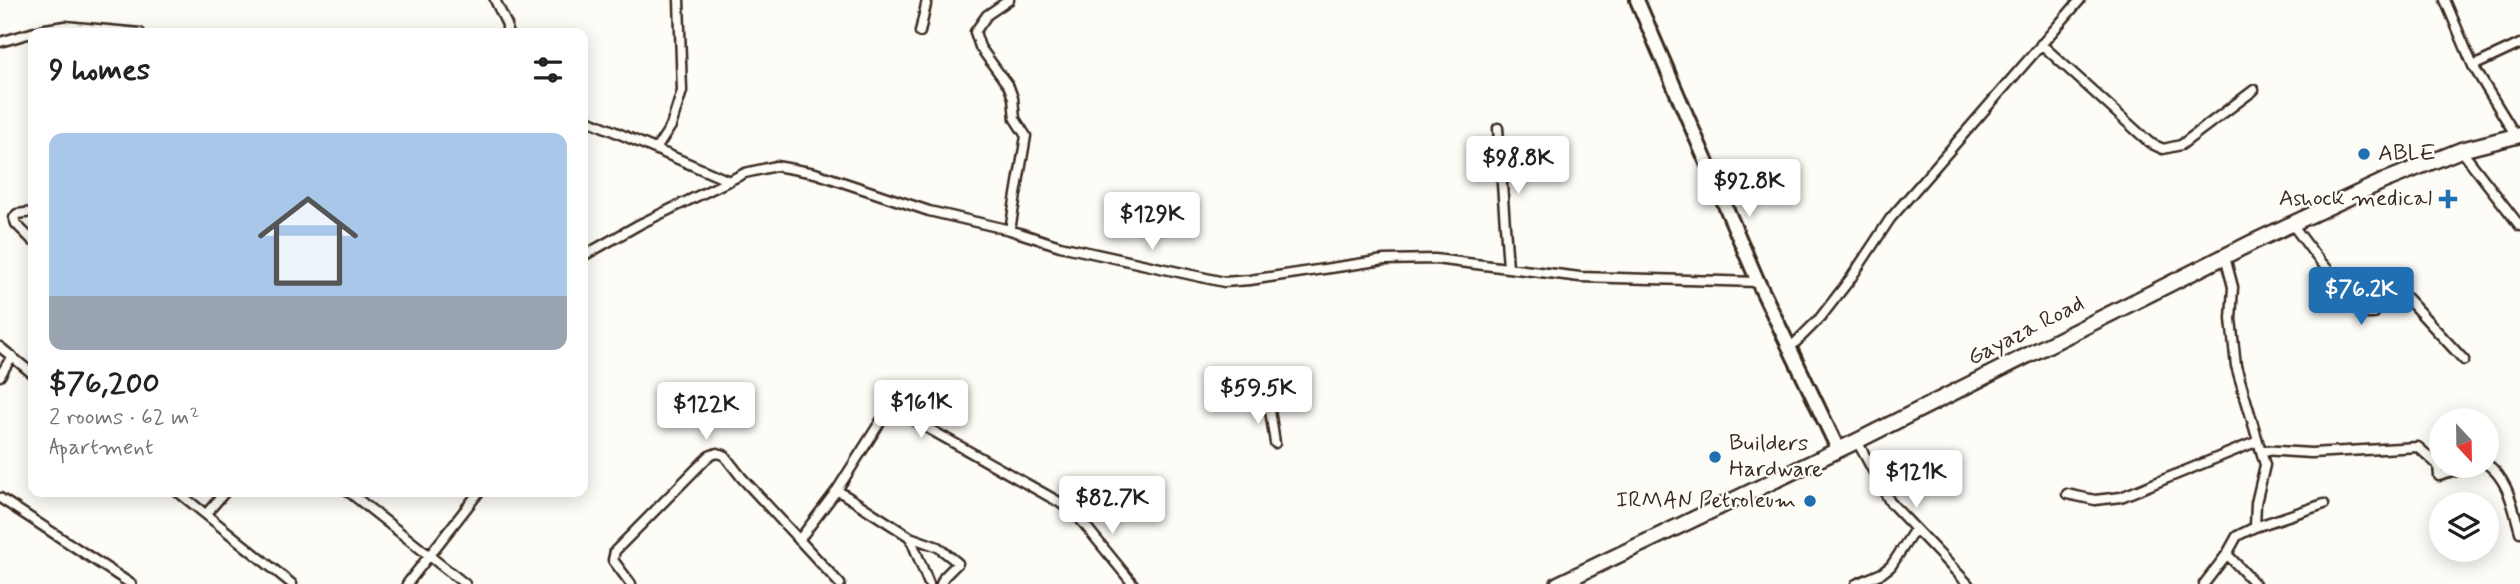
<!DOCTYPE html>
<meta charset="utf-8">
<style>
body{margin:0;font-family:Mynerve,sans-serif;background:#f6f6f6;color:#222;height:100vh;display:flex;flex-direction:column;font-size:26px;white-space:nowrap}
*{box-sizing:border-box;margin:0}
p{font-size:23px;color:#767676}
.icon{flex:none;width:38px;height:38px;fill:none;stroke:currentColor;stroke-width:2;stroke-linecap:round;stroke-linejoin:round}
.map{position:relative;flex:1;overflow:hidden}
.details{position:absolute;left:28px;top:28px;width:560px;height:469px;display:flex;flex-direction:column;background:#fff;border-radius:14px;box-shadow:0 4px 18px #0003}
.details>*{flex:none}
.needle{width:46px;rotate:158deg}
.tools{position:absolute;left:2429px;top:408px;display:grid;gap:14px}
.tools a{display:grid;place-items:center;width:70px;height:70px;border-radius:50%;background:#fff;box-shadow:0 4px 18px #0003;font-size:35px}
.price{position:absolute;translate:-50% -60px;padding:0 16px;border-radius:7px;background:#fff;color:#222;font-size:23px;line-height:46px;filter:drop-shadow(0 2px 4px #0008)}
.price::after{content:'';position:absolute;left:50%;top:42px;width:21px;height:16px;margin-left:-10px;background:inherit;clip-path:polygon(0 0,100% 0,50% 100%)}
.price.current{background:#1f6fb2;color:#fff}
ul{padding:0;list-style:none}
li{display:grid;align-content:center;gap:14px;height:371px;padding:0 21px}
li span{display:grid;place-items:center;height:217px;border-radius:14px;color:#555}
li>.icon{margin-inline-start:auto}
span .icon{width:126px;height:126px;fill:#fffc;stroke-width:1}
li b{font-size:30px}
h2{display:flex;justify-content:space-between;align-items:center;height:84px;padding:0 21px;font-size:30px}
.map>svg:first-child{display:block}
.lines{fill:none;stroke-linecap:round;stroke-linejoin:round}
.street-casing{stroke:#3b2a1e;stroke-width:13}
.secondary-casing{stroke:#3b2a1e;stroke-width:18}
.primary-casing{stroke:#3b2a1e;stroke-width:19}
.street{stroke:#fdfcf7;stroke-width:8}
.secondary{stroke:#fdfcf7;stroke-width:12}
.primary{stroke:#fdfcf7;stroke-width:14}
.poi-dot{fill:#1f6fb2;stroke:#fdfcf7;stroke-width:2.5}
.labels{text-anchor:middle;dominant-baseline:central;stroke-width:5;stroke-linejoin:round;paint-order:stroke}
.poi-label{font-size:23px;fill:#3b2a1e;stroke:#fdfcf7;text-anchor:start}
.street-label{font-size:23px;fill:#3b2a1e;stroke:#fdfcf7}
</style>
<div class="map">
<svg width="2520" height="584" viewBox="0 0 2520 584">
<rect width="100%" height="100%" fill="#fdfcf7"/>
<filter id="ink" filterUnits="userSpaceOnUse"><feTurbulence type="fractalNoise" baseFrequency=".0143" numOctaves="2"/><feDisplacementMap in="SourceGraphic" scale="14" xChannelSelector="R" yChannelSelector="G"/><feConvolveMatrix kernelMatrix="1 2 1 2 8 2 1 2 1" color-interpolation-filters="sRGB"/></filter>
<g filter="url(#ink)">
<g class="lines">
<defs>
<path id="street" d="M495,0l12,25v8
M1009,0l-22,15 -12,17 5,15 29,40 4,11 2,21 11,17 -16,94
M2445,0l28,66 43,70
M920,32l7,-32
M0,42l45,-13 20,-3 75,7
M2041,44l109,99 13,6 18,-4 73,-55
M2473,66l47,-22
M583,118l146,63
M1498,128l10,139
M656,149l15,-23 11,-35 -3,-91
M2461,150l59,76
M33,212l-16,2 -3,4 2,6 17,17
M2292,224l23,31 52,59h6l23,-21 5,-1 63,68
M583,256l57,-32 105,-51 31,-7 39,7 114,38 81,19 50,16 164,36 26,-2 134,-20 51,-1 145,18 178,5
M2225,257l8,30 -2,32 5,47 29,99 -9,38 -1,24
M0,347l33,27
M1789,349l31,-31 31,-40 39,-59 190,-219
M0,376l12,-20
M1269,404l6,39
M1857,441l33,61 78,82
M2261,450l50,3 107,-6 20,18 1,11 35,-10
M2487,464c22,16 26,44 33,68
M837,490l73,47 19,47
M178,492l114,92
M349,492l116,92
M2067,494l28,6 26,-3 137,-56
M0,498l131,86
M206,514l19,-22
M1080,519l53,65
M910,537l28,10 20,16 -14,14 -3,7
M799,540l38,-50 47,-74 15,-4 160,90 23,17
M2227,554l28,30
M407,584l72,-92
M631,584l-18,-24 2,-9 94,-95 8,-3 7,2 18,23 98,106
M1856,584l26,-11 9,-7 24,-37
M2204,584l23,-30 10,-18 18,-9 69,-23"/>
<path id="secondary" d="M1637,0l121,282 80,167"/>
<path id="primary" d="M1558,584l299,-143 396,-199 131,-61 77,-31 59,-15"/>
</defs>
<use href="#street" class="street-casing"/>
<use href="#secondary" class="secondary-casing"/>
<use href="#primary" class="primary-casing"/>
<use href="#street" class="street"/>
<use href="#secondary" class="secondary"/>
<use href="#primary" class="primary"/>
</g>
</g>
<g class="poi-dot">
<circle cx="2364" cy="154" r="7"/>
<path d="M2444.5 188.5h7v7h7v7h-7v7h-7v-7h-7v-7h7z"/>
<circle cx="1715" cy="457" r="7"/>
<circle cx="1810" cy="501" r="7"/>
</g>
<g class="labels">
<g class="poi-label">
<text x="2378" y="154">ABLE</text>
<text x="2432" y="199" text-anchor="end">Ashock medical</text>
<text x="1729" y="444">Builders<tspan x="1729" dy="26">Hardware</tspan></text>
<text x="1796" y="501" text-anchor="end">IRMAN Petroleum</text>
</g>
<g class="street-label">
<text transform="translate(2026 331) rotate(-27)">Gayaza Road</text>
</g>
</g>
</svg>
<div class="tools">
<a><svg class="needle" viewBox="-14 -14 28 28"><path d="M0-13l5 13h-10z" fill="#e53935"/><path d="M0 13l5-13h-10z" fill="#767676"/></svg></a>
<a><svg class="icon" aria-label="layers" viewBox="0 0 24 24"><path d="M12 4l9 5-9 5-9-5zM3 14l9 5 9-5"/></svg></a>
</div>
<b class="price" style="left:1518px;top:196px">$98.8K</b>
<b class="price" style="left:1749px;top:219px">$92.8K</b>
<b class="price" style="left:1152px;top:252px">$129K</b>
<b class="price current" style="left:2361px;top:327px">$76.2K</b>
<b class="price" style="left:1258px;top:426px">$59.5K</b>
<b class="price" style="left:921px;top:440px">$161K</b>
<b class="price" style="left:706px;top:442px">$122K</b>
<b class="price" style="left:1916px;top:510px">$121K</b>
<b class="price" style="left:1112px;top:536px">$82.7K</b>
<section class="details">
<h2>9 homes<svg class="icon" aria-label="filters" viewBox="0 0 24 24"><path d="M4 7h16M4 17h16"/><circle cx="9" cy="7" r="2"/><circle cx="15" cy="17" r="2"/></svg></h2>
<ul>
<li><span style="background:linear-gradient(#a9c7e8 75%,#9aa5b1 0)"><svg class="icon" aria-label="home" viewBox="0 0 24 24"><path d="M3 11l9-7 9 7M6 9v11h12V9"/></svg></span><div><b>$76,200</b><p>2 rooms · 62 m²</p><p>Apartment</p></div></li>
</ul>
</section>
</div>
